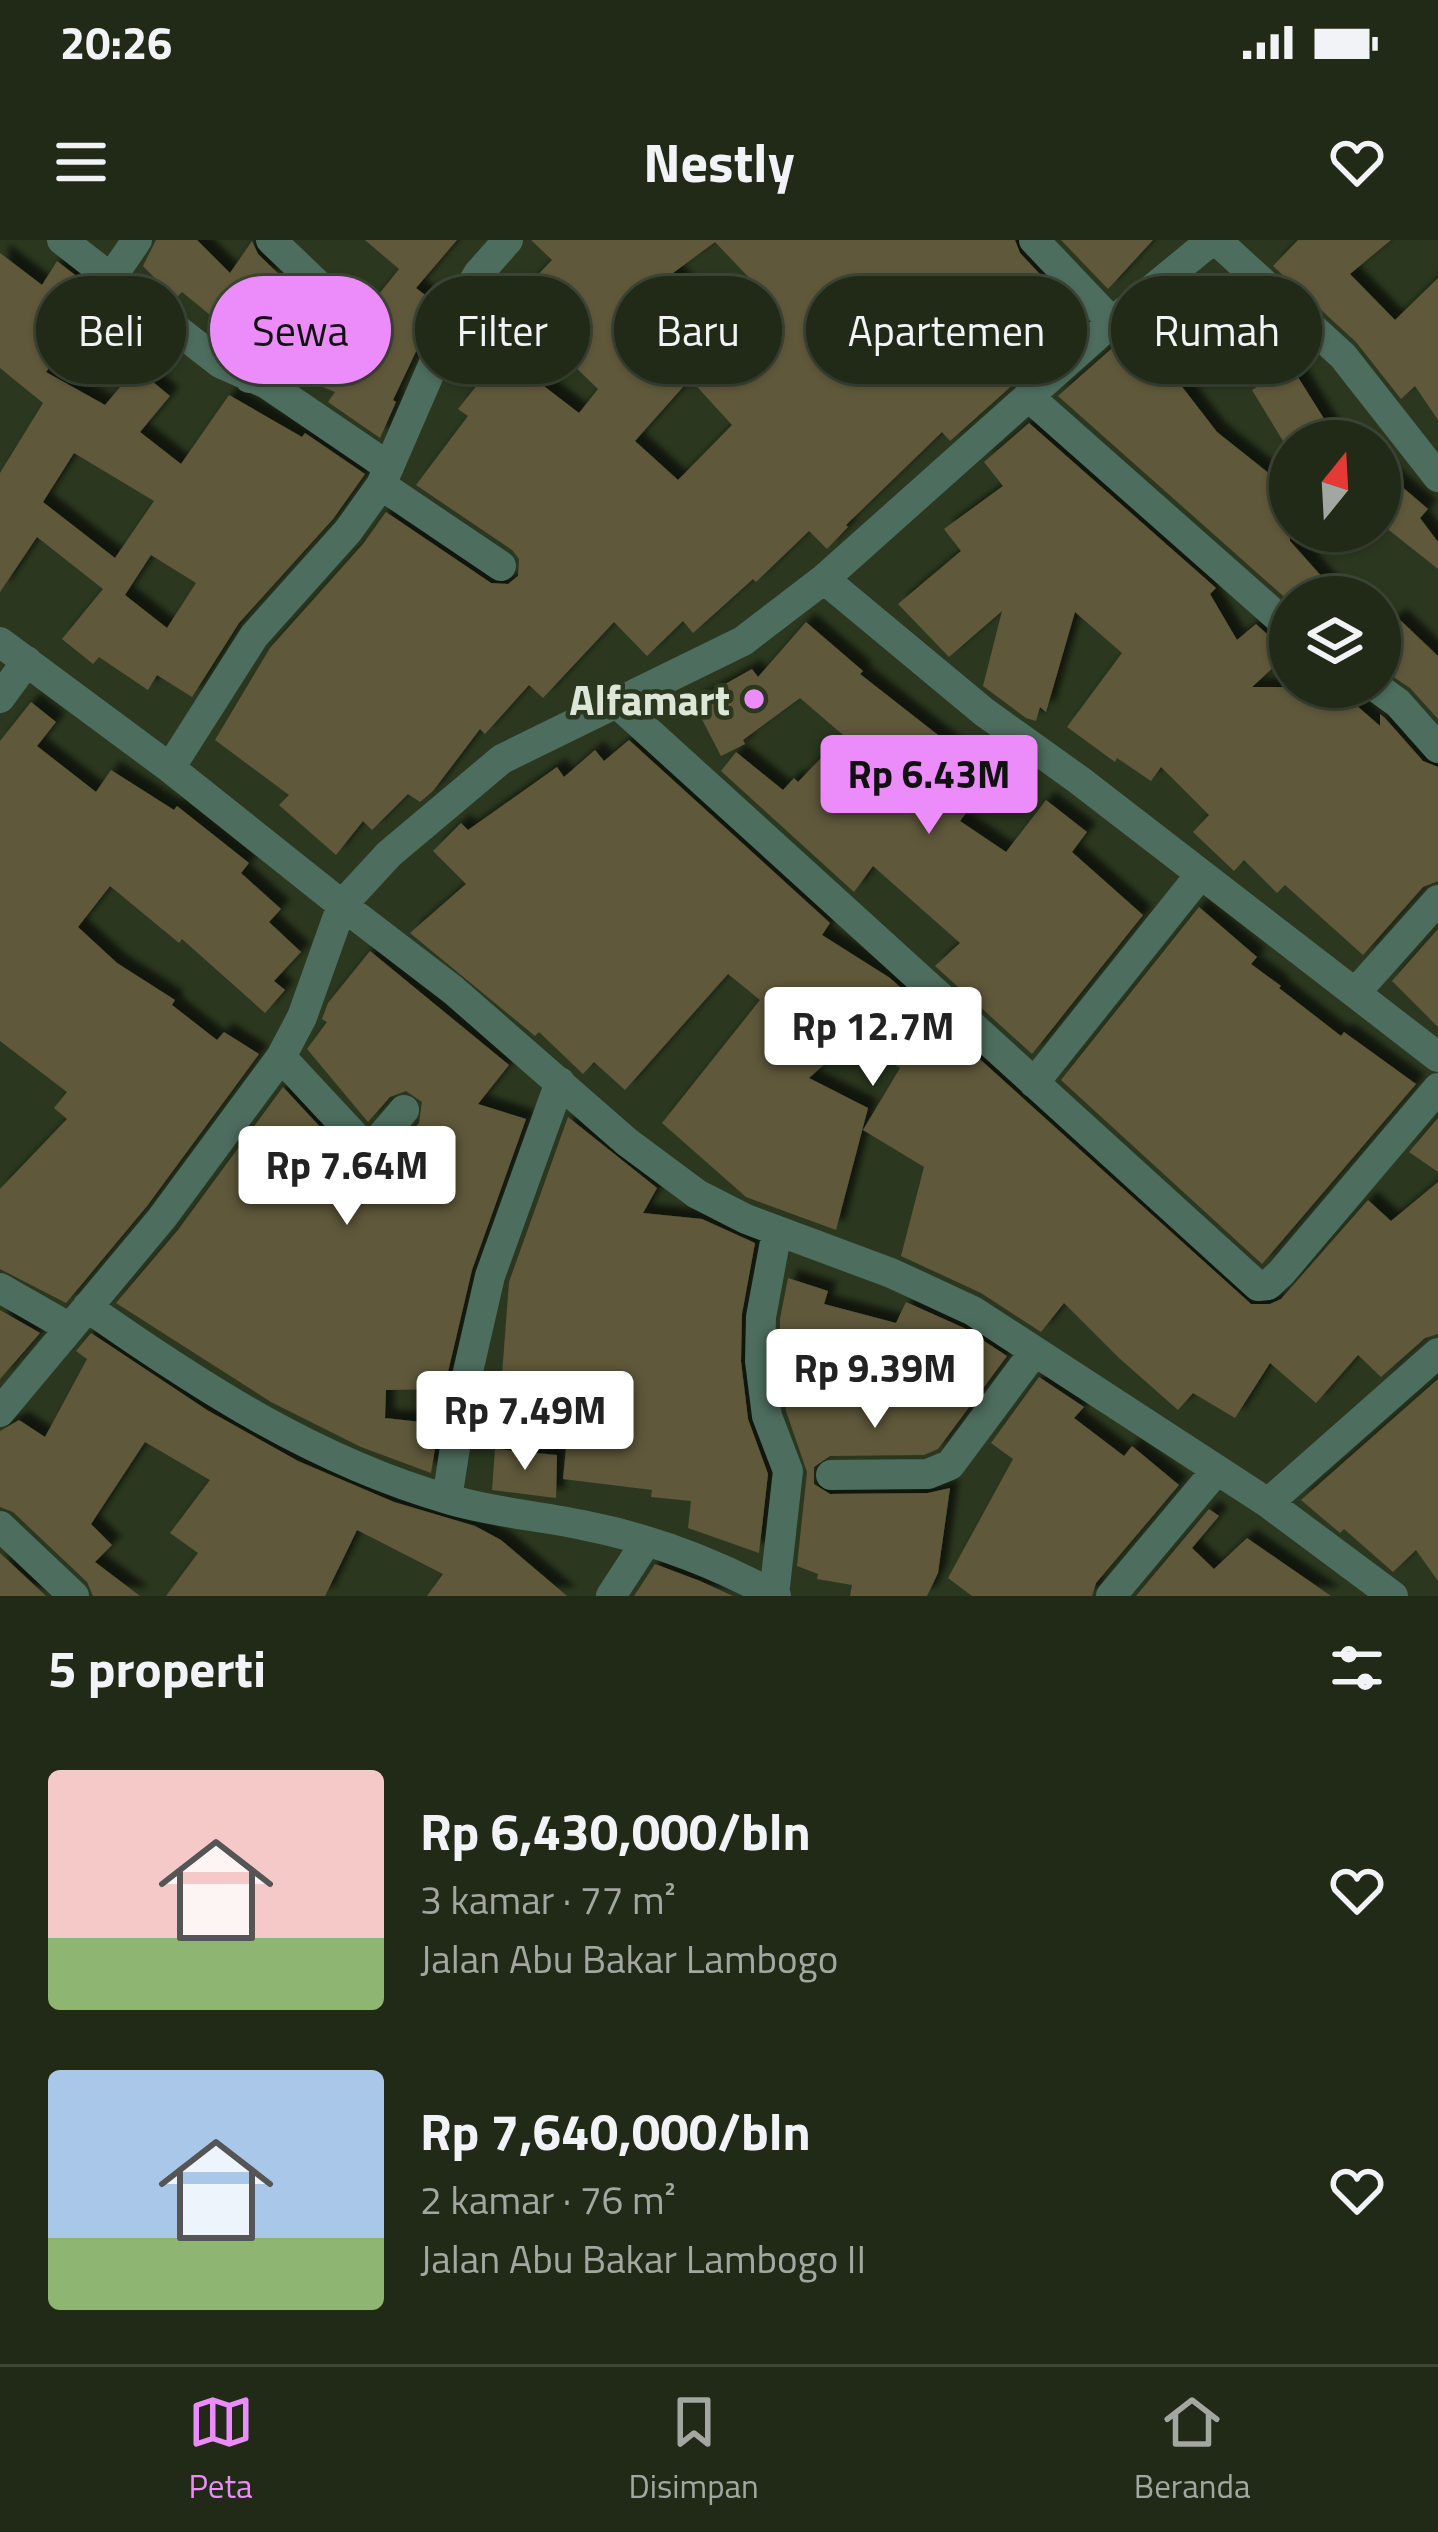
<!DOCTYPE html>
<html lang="id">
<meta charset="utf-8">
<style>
body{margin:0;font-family:"Titillium Web",sans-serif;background:#283220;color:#f1f3f6;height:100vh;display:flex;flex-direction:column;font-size:45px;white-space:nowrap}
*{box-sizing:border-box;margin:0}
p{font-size:39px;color:#a2a7a1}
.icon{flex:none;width:66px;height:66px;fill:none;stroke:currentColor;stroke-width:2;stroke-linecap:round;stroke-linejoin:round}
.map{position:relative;height:1356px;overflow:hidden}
.panel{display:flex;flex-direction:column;background:#202a17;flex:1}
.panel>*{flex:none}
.banner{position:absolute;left:36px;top:36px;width:1368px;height:108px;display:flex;gap:24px}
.needle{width:78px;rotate:18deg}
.fabs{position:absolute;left:1269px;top:180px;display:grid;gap:24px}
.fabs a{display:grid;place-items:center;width:132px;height:132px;border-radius:50%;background:#202a17;box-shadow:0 3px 9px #0004,0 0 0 3px #3d4636;font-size:60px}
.price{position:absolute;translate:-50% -102px;padding:0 27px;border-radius:12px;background:#fff;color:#222;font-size:39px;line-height:78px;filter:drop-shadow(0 3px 6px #0008)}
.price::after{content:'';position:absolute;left:50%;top:72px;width:36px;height:27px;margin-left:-18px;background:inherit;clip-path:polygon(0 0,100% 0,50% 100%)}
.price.on{background:#ec8cfb;color:#111}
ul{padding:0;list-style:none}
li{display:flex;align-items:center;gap:36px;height:300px;padding:0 48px}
li span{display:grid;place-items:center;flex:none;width:336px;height:240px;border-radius:12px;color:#555}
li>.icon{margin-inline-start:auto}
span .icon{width:144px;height:144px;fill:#fffc;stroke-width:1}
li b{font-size:51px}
h2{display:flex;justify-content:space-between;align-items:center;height:144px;padding:0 48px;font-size:51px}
.chip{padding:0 42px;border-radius:54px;background:#202a17;box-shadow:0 3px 9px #0004,0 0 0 3px #3d4636;font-size:42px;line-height:108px}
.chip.on{background:#ec8cfb;color:#111}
.status{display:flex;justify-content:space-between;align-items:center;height:84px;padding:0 60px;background:#202a17;direction:ltr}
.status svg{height:33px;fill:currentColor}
header{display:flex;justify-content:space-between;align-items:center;height:156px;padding:0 48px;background:#202a17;font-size:54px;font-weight:700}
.tabs{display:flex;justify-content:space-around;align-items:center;height:168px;border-top:3px solid #3d4636;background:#202a17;font-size:33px;color:#a2a7a1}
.tabs a{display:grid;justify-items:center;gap:6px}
.tabs .on{color:#ec8cfb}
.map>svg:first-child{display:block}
.building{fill:#5f583b;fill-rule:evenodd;filter:url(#shadow)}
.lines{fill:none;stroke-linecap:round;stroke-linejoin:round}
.minor{stroke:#4d6d5e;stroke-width:30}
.poi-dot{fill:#ec8cfb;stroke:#2b381f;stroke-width:4.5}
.labels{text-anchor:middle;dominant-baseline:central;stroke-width:9;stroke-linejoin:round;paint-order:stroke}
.poi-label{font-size:42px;font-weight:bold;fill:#dee7d7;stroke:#2b381f;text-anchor:end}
</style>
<div class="status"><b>20:26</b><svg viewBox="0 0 49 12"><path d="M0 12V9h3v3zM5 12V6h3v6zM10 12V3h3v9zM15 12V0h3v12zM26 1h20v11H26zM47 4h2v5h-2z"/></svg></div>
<header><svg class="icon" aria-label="menu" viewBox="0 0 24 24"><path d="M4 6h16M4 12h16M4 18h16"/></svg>Nestly<svg class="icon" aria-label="heart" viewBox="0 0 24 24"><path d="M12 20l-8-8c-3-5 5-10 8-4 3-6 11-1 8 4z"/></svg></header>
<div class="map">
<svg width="1438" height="1356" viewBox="0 0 1438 1356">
<defs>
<filter id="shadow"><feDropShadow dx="9" dy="-9" stdDeviation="3" flood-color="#0009"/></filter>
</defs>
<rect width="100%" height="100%" fill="#2b381f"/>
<path class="building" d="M156,0h41l33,33 22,-32 6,13 32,31 -5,6 -17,-14 -42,51 -44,-36 -7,7 -32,-33z
M365,0h92l-41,48 22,17 -45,95 3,2 -16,36 -52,-36 7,-10 -56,-23 46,-67 39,11 35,-44z
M531,0h484l5,13 64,68 -134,120 -8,-9 -96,93 2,2 -21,22 -18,-18 -53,51 -3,-3 -60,54 -10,-12 -36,35 -33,-34 -71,76 -14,-13 -44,49 -5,-5 -47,62 -13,11 -12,-8 -36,36 -9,-9 -27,34 -57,-50 10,-10 -74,-55 55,-92 93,-104 23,-32 105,71 17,1 10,-8 1,-17 -7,-9 -96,-65 52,-69 -10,-7 44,-55 77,59 19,-24 -88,-85 42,-44zM715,2l41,43 -37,33 -46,-45zM690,139l42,46 -54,55 -43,-39z
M1061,0h92l-45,49z
M1298,0h93l-41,34 45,46 43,-42v142l-23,-34 -14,13 -45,-57 -83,-76z
M0,13l42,32 15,-24 31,24 -9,11 7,5 -29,44 6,5 -17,22 59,33 31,-37 34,28 -30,36 41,32 48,-69 73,42 3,-4 60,41 -32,45 -94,104 -47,74 -35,-22 -9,15 -49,-33 -6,7 -31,-25 41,-50 -66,-52 -37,55v-119l43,-70 -43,-35zM74,213l80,48 -39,57 -72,-56zM151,315l45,28 -29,45 -42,-33z
M1118,103l33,35 15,-12 51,66 73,58v51l50,56h-50v5l-232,-206z
M1291,126l47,75h-55l-31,-51z
M1029,183l187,165 -6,6 27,46 19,-16 21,19 13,4v5l-38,35h66l13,13 9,-9 40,35v-12l5,4 38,43 15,6v114l-15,6 -60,68 -78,-70 -8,8 -33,-33 -10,11 -41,-39 16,-17 -48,-48 -10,14 -34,-23 -2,4 -48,-35 55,-74 -47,-41 -29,100 -6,-5 -4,14 -10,-3 -43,-32 19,-75 -53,46 -51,-53 63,-53 -17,-22 59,-43 -19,-24z
M1380,228l48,41 -8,9 18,24v27l-58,-46z
M1397,377l41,39v63l-28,-31 -30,-20v-34z
M806,382l57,49 -3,3 133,104 -33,43 46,31 40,-52 41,32 -15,20 71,63 -111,139 -97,-88 25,-23 -87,-77 -19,26 -133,-121 15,-19 47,38 11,-12 4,4 45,-47 -43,-37 -57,42 2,4 -24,12 -28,-54 59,-33 6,8z
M31,462l25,20 -19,24 59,46 15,-22 63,40 3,-4 72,57 -8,10 40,36 -12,13 32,30 -27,29 11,9 -20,23 -83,-74 -3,4 -69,-57 -32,41 39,36 58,37 -3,5 45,35 7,-8 35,22 -112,152 -81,97 -66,-34v-80l67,-70 -13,-11 13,-16 -67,-51v-300z
M629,500l201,183 -8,12 68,43 361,326h19l11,-5 87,-99 23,21 47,-39v152l-13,4 -44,39 -23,-22 -42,48 -46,-40 -35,55 -42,-25 -15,17 -59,-52 -55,-55 -23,29 -60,-39 -80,-37 23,-89 -61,-37 37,-62 -45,-31 -46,41 59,30 -32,122 -90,-33 -84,-74 98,-123 -32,-26 -103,116 -31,-28 -11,12 -44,-42 -4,4 -125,-103 56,-49 -33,-33 28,-28 7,7 89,-63 7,10 31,-27 9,11z
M1199,667l58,50 -6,7 30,22 -2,2 62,48 3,-4 72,52 -154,180 -201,-184z
M1438,689v98l-46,-46z
M370,711l139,114 -31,39 48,15 -54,151 -28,119 -58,1 -1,28 54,6 -8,49 -70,-26 -90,-45 -155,-99 62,-73 105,-143 64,69 11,6 24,1 37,-40 3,-21 -16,-11 -16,6 -22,25 -61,-73 20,-27 -5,-3 6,-16z
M568,877l89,71 -14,25 59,6 53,24 -13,71 -1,47 7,58 20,55 -9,79 -71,-25 3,-27 -40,-4 1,-7 -89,-11 4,-40 16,1 6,-53 -88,1 8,-106z
M1438,878v54l-29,-20z
M788,1038l40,13 -4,13 72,19 10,-21 58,26 43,28 -69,93 -14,6 -94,1 -16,11v17l16,10 98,-1 22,-5 -12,85 -11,23h-77l2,-11 -35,-6 1,-5 -21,-8 10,-94 -21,-61 -6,-51v-41z
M0,1070l40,23 -40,46z
M91,1093l116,77 91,51 96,41 81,24 26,14 66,56h-140l16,-22 -86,-44 -32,66h-159l32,-43 -28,-20 40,-53 -65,-38 -54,82 21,21 -17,17 45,34h-47l-6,-14 -74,-70 -13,-5v-76l19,-11 26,17 42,-78 -11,-8z
M1039,1137l45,30 -10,11 50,38 8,-10 47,39 -83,98 -4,13h-120l-24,-18 65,-119 -22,-16z
M1438,1139v202l-22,-31 -23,22 -49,-43 -4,4 -39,-33z
M495,1209l62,6 -1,43 -64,-8z
M1209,1269l10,7 -27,32 22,21 33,-31 84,58h-195z
M0,1313l46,43h-46z
M655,1324l45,17 33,15h-99z"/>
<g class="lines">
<path class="minor" d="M62,0l158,123 47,21 122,83
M1034,0l78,82
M1216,0l127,116 95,121
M111,38l26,-38
M249,138l66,-96 -44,-42
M1029,157l261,231
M381,245l120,81
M824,339l288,-257 100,-82
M0,402l170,126 172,137 47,-51 113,-95 241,-118 81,-62 160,133 95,68 359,277
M1376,447l22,16 40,45
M0,458l27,-37
M619,465l639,581 10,-1 13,-12 157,-185
M170,528l84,-132 94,-105 33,-46 76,-175 21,-36 30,-34
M1355,753l83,-93
M281,817l80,86 13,2 30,-35
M1034,843l166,-208
M0,1048l70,40
M87,1067c114,80 230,155 364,193 45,13 91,16 136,26 66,13 130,38 189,70
M0,1172l162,-194 119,-161 21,-40 40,-112 111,85 174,152 70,52 49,25 145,54 82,38 295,192 125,93
M831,1235l97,-1 22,-9 84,-113
M447,1259l17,-110 26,-113 70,-194
M1268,1263l170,-150
M0,1286l74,70
M774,1355l14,-124 -21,-55 -7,-55 1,-44 16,-86
M611,1356l35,-54
M1111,1356l104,-124"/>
</g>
<circle class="poi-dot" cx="754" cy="459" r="12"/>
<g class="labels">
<g class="poi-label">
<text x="730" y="459">Alfamart</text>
</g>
</g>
</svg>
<div class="fabs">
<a><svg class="needle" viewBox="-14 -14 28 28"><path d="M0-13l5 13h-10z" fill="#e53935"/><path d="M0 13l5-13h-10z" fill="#a2a7a1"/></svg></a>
<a><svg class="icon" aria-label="layers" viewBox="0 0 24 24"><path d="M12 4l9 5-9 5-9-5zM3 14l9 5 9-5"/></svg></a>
</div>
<b class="price on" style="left:929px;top:597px">Rp 6.43M</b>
<b class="price" style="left:873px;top:849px">Rp 12.7M</b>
<b class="price" style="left:347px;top:988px">Rp 7.64M</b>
<b class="price" style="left:875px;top:1191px">Rp 9.39M</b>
<b class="price" style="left:525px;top:1233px">Rp 7.49M</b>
<div class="banner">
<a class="chip">Beli</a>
<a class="chip on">Sewa</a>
<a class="chip">Filter</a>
<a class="chip">Baru</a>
<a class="chip">Apartemen</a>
<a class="chip">Rumah</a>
</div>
</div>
<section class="panel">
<h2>5 properti<svg class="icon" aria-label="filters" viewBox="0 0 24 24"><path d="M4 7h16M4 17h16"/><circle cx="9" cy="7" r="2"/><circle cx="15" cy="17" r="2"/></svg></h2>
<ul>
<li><span style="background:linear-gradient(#f6c9c9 70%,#8fb573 0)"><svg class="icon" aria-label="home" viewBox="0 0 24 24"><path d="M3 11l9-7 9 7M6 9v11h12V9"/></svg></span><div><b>Rp 6,430,000/bln</b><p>3 kamar · 77 m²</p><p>Jalan Abu Bakar Lambogo</p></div><svg class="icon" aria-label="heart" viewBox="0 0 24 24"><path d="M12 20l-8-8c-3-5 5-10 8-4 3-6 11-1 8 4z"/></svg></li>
<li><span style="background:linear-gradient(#a9c7e8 70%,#8fb573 0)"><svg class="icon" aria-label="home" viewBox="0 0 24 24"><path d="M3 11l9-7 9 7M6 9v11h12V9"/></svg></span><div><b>Rp 7,640,000/bln</b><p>2 kamar · 76 m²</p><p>Jalan Abu Bakar Lambogo II</p></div><svg class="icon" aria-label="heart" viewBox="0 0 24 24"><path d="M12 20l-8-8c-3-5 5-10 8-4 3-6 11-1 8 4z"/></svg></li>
</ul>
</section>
<nav class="tabs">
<a class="on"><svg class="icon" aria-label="map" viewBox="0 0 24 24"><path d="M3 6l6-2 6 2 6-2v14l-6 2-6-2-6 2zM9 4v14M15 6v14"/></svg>Peta</a>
<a><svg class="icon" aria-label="saved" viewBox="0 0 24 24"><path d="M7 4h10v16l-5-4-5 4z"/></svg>Disimpan</a>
<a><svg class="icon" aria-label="home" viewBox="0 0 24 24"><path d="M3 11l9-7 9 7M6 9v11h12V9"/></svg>Beranda</a>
</nav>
